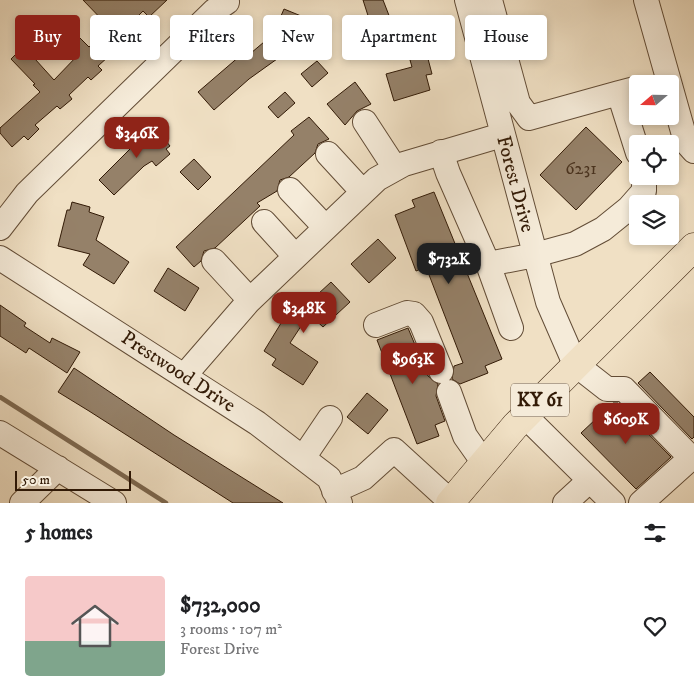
<!DOCTYPE html>
<meta charset="utf-8">
<style>
body{margin:0;font-family:"IM FELL DW Pica",serif;background:#f6f6f6;color:#202124;height:100vh;display:flex;flex-direction:column;font-size:19px;white-space:nowrap}
*{box-sizing:border-box;margin:0}
p{font-size:16px;color:#757577}
.icon{flex:none;width:28px;height:28px;fill:none;stroke:currentColor;stroke-width:2;stroke-linecap:round;stroke-linejoin:round}
.map{position:relative;height:503px;overflow:hidden}
.sheet{display:flex;flex-direction:column;background:#fff;flex:1}
.sheet>*{flex:none}
.guide{position:absolute;left:15px;top:15px;width:665px;height:45px;display:flex;gap:10px}
.needle{width:32px;rotate:250deg}
.buttons{position:absolute;left:629px;top:75px;display:grid;gap:10px}
.buttons a{display:grid;place-items:center;width:50px;height:50px;border-radius:5px;background:#fff;box-shadow:0 2px 8px #0003;font-size:25px}
.scale{position:absolute;left:15px;bottom:12px;width:116px;box-sizing:border-box;padding-left:5px;border:2px solid #321a06;border-top:0;font-size:14px;line-height:18px;white-space:nowrap;color:#321a06;-webkit-text-stroke:4px #f5ebd9;paint-order:stroke}
.price{position:absolute;translate:-50% -42px;padding:0 11px;border-radius:10px;background:#8f2418;color:#fff;font-size:16px;line-height:32px;filter:drop-shadow(0 1px 2px #0008)}
.price::after{content:'';position:absolute;left:50%;top:30px;width:15px;height:11px;margin-left:-8px;background:inherit;clip-path:polygon(0 0,100% 0,50% 100%)}
.price.selected{background:#222;color:#fff}
ul{padding:0;list-style:none}
li{display:flex;align-items:center;gap:15px;height:125px;padding:0 25px}
li span{display:grid;place-items:center;flex:none;width:140px;height:100px;border-radius:5px;color:#555}
li>.icon{margin-inline-start:auto}
span .icon{width:60px;height:60px;fill:#fffc;stroke-width:1}
li b{font-size:21px}
h2{display:flex;justify-content:space-between;align-items:center;height:60px;padding:0 25px;font-size:21px}
.pill{padding:0 18px;border-radius:5px;background:#fff;box-shadow:0 2px 8px #0003;font-size:18px;line-height:45px}
.pill.selected{background:#8f2418;color:#fff}
.map>svg:first-child{display:block}
.lines{fill:none;stroke-linecap:round;stroke-linejoin:round}
.stream{stroke:#7d6951;stroke-width:4.5}
.building{fill:#958169;stroke:#321a06}
.minor-casing{stroke:#624c36;stroke-width:26}
.major-casing{stroke:#321a06;stroke-width:29}
.minor{stroke:#f5ebd9;stroke-width:24}
.major{stroke:#f0e0c4;stroke-width:28}
.labels{text-anchor:middle;dominant-baseline:central;stroke-width:4;stroke-linejoin:round;paint-order:stroke}
.number-label{font-size:18px;fill:#4b341f}
.shield{fill:#f5ebd9;stroke:#6c5945;stroke-width:1}
.shield-label{font-size:19px;font-weight:bold;fill:#321a06}
.street-label{font-size:20px;fill:#321a06;stroke:#f5ebd9}
</style>
<div class="map">
<svg width="694" height="503" viewBox="0 0 694 503">
<rect width="100%" height="100%" fill="#f0e0c4"/>
<filter id="stains"><feTurbulence type="fractalNoise" baseFrequency=".004" numOctaves="4"/><feColorMatrix values="0 0 0 0 .2 0 0 0 0 .09 0 0 0 0 .02 0 0 0 .5 -.17"/></filter>
<radialGradient id="worn" r=".72"><stop offset=".6" stop-color="#630" stop-opacity="0"/><stop offset="1" stop-color="#630" stop-opacity=".3"/></radialGradient>
<g class="lines">
<path class="stream" d="M0,397l166,106"/>
</g>
<path class="building" d="M83,0h84l-18,17 -6,-6 -21,21 4,4 -9,9 2,2 -21,19 4,4 -11,10 -3,-3 -19,18 3,4 -12,10 -3,-3 -22,19 4,4 -11,11 -4,-4 -12,11 -12,-14v-5l40,-36 -7,-7 2,-1 -24,-25 15,-15 11,12 -2,3 19,21 25,-26 -29,-29 8,-9 31,31 20,-20z
M363,0h20l7,18 -19,7z
M284,9l22,9 -11,24 -21,-10z
M264,42l13,17 -28,20 -35,31 -16,-18 50,-43 3,4z
M427,55l5,19 -6,1 4,15 -36,11 -8,-27 26,-7 -2,-7z
M317,61l11,12 -16,14 -11,-13z
M355,82l16,22 -14,7 -12,14 -18,-21z
M285,92l10,11 -17,15 -10,-11z
M309,117l20,22 -11,5 -3,9 -26,24 -9,3 -3,11 -20,12 3,3 -45,42 -11,3 -3,10 -7,6 -18,-20 118,-112 -3,-4z
M150,125l2,3 3,-1 15,19 -4,3 4,5 -14,12 -4,-5 -8,5 -30,29 -15,-15 41,-41 -3,-4z
M586,127l36,35 -46,48 -36,-35z
M194,159l17,18 -13,13 -18,-18z
M434,192l68,167 -17,7 3,7 -28,11 -8,-5 2,-13 9,-3 -37,-96 -10,4 -21,-56 20,-8 -3,-7z
M72,202l18,5 -1,5 15,5 -8,23 33,22 -15,22 -31,-19 7,-11 -32,-8 9,-36h3z
M378,239l18,19 -27,25 -18,-19z
M168,268l31,20 -14,23 -31,-20z
M331,282l19,20 -27,25 -14,-13 -19,29 28,19 -15,23 -31,-20 4,-6 -12,-8 22,-36 5,4z
M0,305l26,18 -2,3 26,17 2,-5 28,14 -13,21 -38,-25 -3,5 -26,-17z
M408,328l20,48 10,8 -2,12 9,25 -10,4 4,11 -22,8 -40,-104z
M74,368l100,67 109,68h-50l-144,-92 -31,-19z
M650,372l44,45v20l-2,2 -54,-56z
M367,393l21,17 -20,24 -21,-17z
M613,403h5l53,54 -35,32 -55,-56z"/>
<g class="lines">
<defs>
<path id="minor" d="M467,0l81,302 27,62 32,25h17l67,69 -50,45
M490,0l28,103 11,15 90,-25
M646,0l40,142 8,9
M638,88l-19,5 19,60
M365,122l30,46
M441,152l7,21 40,91 47,-9 40,-11 28,-15 26,-21 15,-17v-15
M328,154l34,37
M290,190l35,37
M264,222l31,34
M0,228l27,-35 187,-182 13,-9
M0,258l257,165 72,55 11,25
M214,261l36,39
M488,264l23,64
M376,325l31,-12 7,1 7,8 20,49
M184,376l65,-75 128,-122 27,-15 98,-29
M449,392l16,44 19,27
M525,416l88,87
M0,433l114,70
M303,458l27,-40
M334,491l29,-13 31,-28 57,52
M22,503l36,-35
M565,503l25,-23"/>
<path id="major" d="M450,503l65,-77 179,-179"/>
</defs>
<use href="#minor" class="minor-casing"/>
<use href="#major" class="major-casing"/>
<use href="#minor" class="minor"/>
<use href="#major" class="major"/>
</g>
<g class="labels">
<g class="number-label">
<text x="581" y="169">6231</text>
</g>
<rect class="shield" x="511" y="383.5" width="58" height="33" rx="4"/>
<g class="shield-label">
<text x="540" y="400">KY 61</text>
</g>
<g class="street-label">
<text transform="translate(515 184) rotate(75)">Forest Drive</text>
<text transform="translate(178 372) rotate(33)">Prestwood Drive</text>
</g>
</g>
<rect width="100%" height="100%" filter="url(#stains)"/>
<rect width="100%" height="100%" fill="url(#worn)"/>
</svg>
<div class="buttons">
<a><svg class="needle" viewBox="-14 -14 28 28"><path d="M0-13l5 13h-10z" fill="#e53935"/><path d="M0 13l5-13h-10z" fill="#757577"/></svg></a>
<a><svg class="icon" aria-label="locate" viewBox="0 0 24 24"><circle cx="12" cy="12" r="6"/><path d="M12 2v4M12 18v4M2 12h4M18 12h4"/></svg></a>
<a><svg class="icon" aria-label="layers" viewBox="0 0 24 24"><path d="M12 4l9 5-9 5-9-5zM3 14l9 5 9-5"/></svg></a>
</div>
<div class="scale">50 m</div>
<b class="price" style="left:137px;top:159px">$346K</b>
<b class="price selected" style="left:449px;top:285px">$732K</b>
<b class="price" style="left:304px;top:334px">$348K</b>
<b class="price" style="left:413px;top:385px">$963K</b>
<b class="price" style="left:626px;top:445px">$609K</b>
<div class="guide">
<a class="pill selected">Buy</a>
<a class="pill">Rent</a>
<a class="pill">Filters</a>
<a class="pill">New</a>
<a class="pill">Apartment</a>
<a class="pill">House</a>
</div>
</div>
<section class="sheet">
<h2>5 homes<svg class="icon" aria-label="filters" viewBox="0 0 24 24"><path d="M4 7h16M4 17h16"/><circle cx="9" cy="7" r="2"/><circle cx="15" cy="17" r="2"/></svg></h2>
<ul>
<li><span style="background:linear-gradient(#f6c9c9 65%,#7fa58c 0)"><svg class="icon" aria-label="home" viewBox="0 0 24 24"><path d="M3 11l9-7 9 7M6 9v11h12V9"/></svg></span><div><b>$732,000</b><p>3 rooms · 107 m²</p><p>Forest Drive</p></div><svg class="icon" aria-label="heart" viewBox="0 0 24 24"><path d="M12 20l-8-8c-3-5 5-10 8-4 3-6 11-1 8 4z"/></svg></li>
</ul>
</section>
